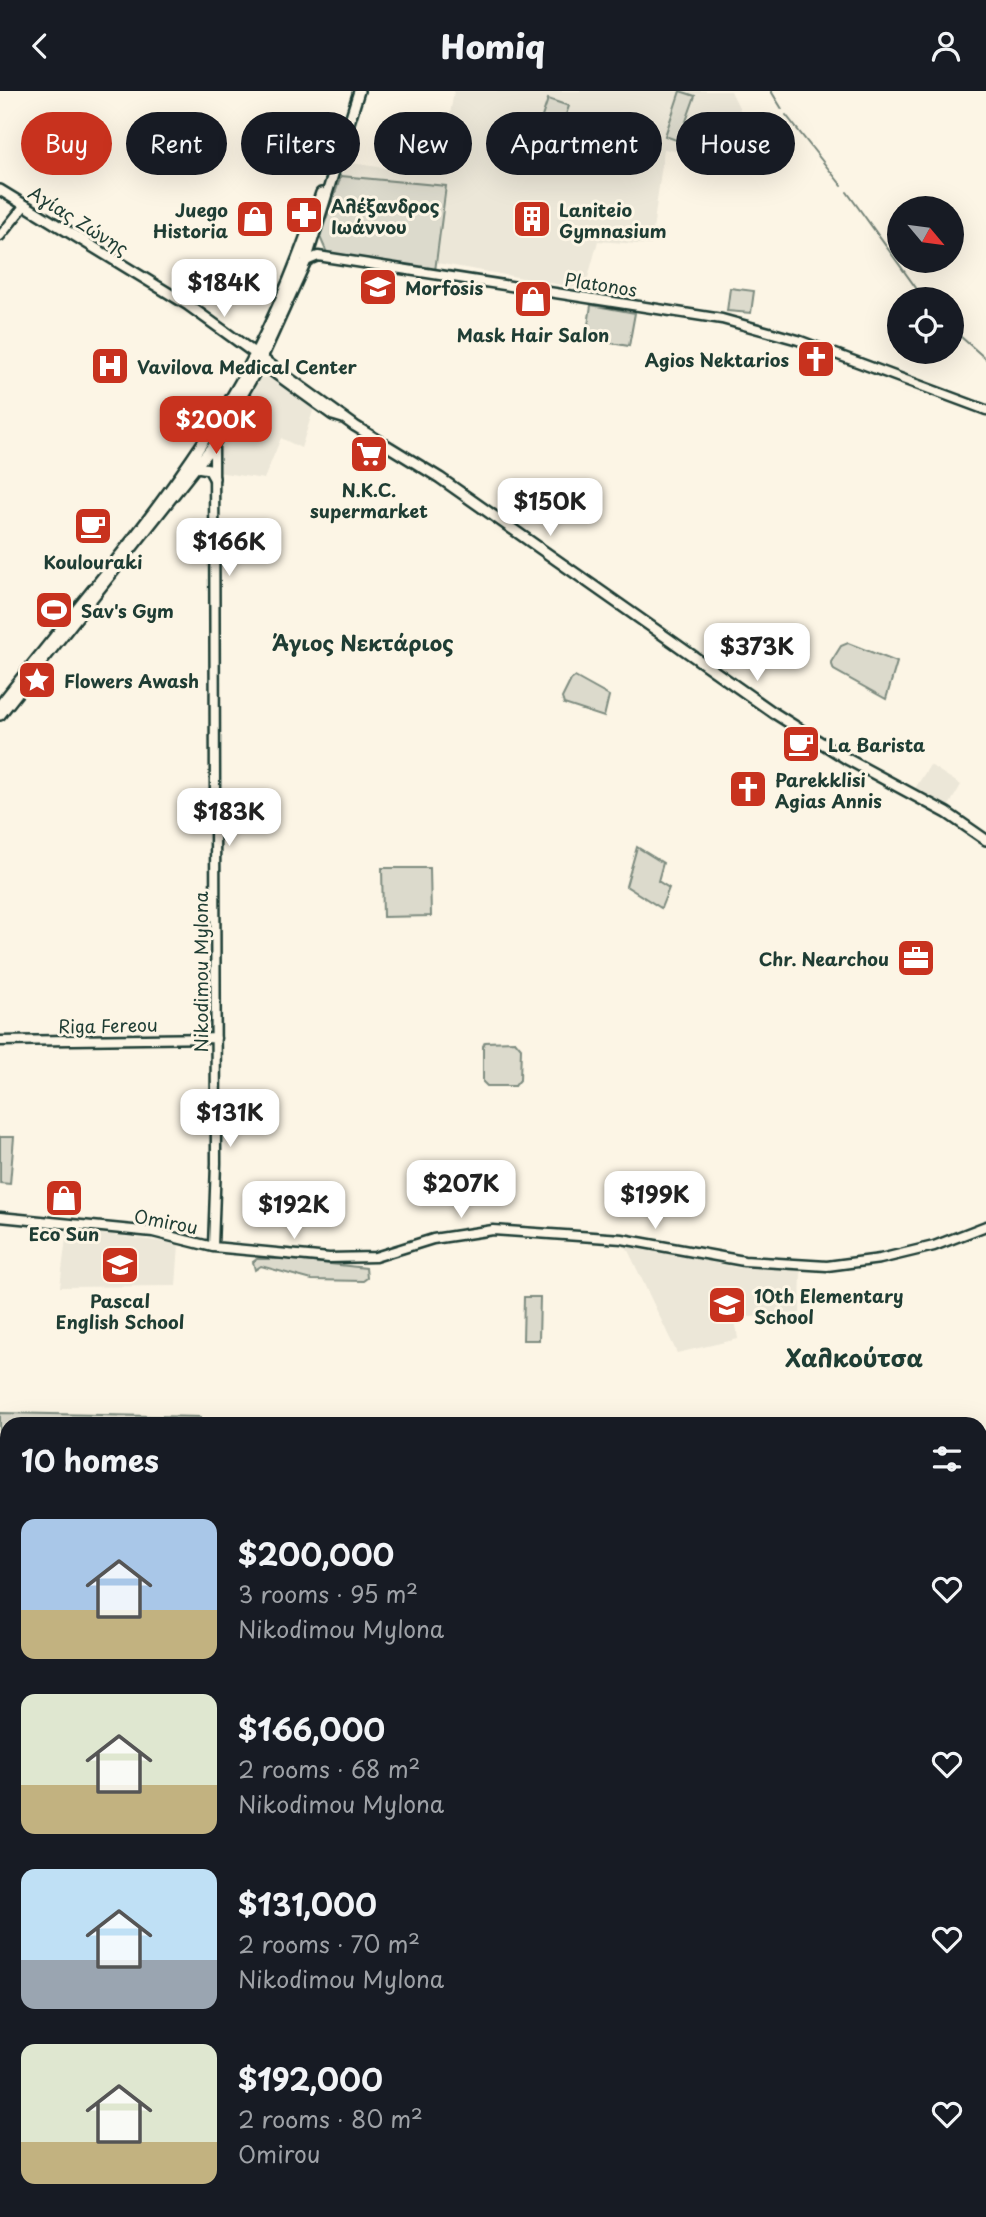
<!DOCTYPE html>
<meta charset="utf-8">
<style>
body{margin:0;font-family:"Playpen Sans",sans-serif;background:#20242c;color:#f1f3f6;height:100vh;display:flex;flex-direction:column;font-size:26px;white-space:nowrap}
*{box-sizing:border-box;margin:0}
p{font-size:23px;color:#9ea1a6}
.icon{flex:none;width:38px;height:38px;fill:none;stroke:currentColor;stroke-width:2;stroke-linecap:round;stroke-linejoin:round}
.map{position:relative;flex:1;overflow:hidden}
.panel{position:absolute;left:0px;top:1326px;width:987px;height:800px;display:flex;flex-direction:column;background:#171b24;border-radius:21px 21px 0 0;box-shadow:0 7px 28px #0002}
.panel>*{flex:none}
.guide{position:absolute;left:21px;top:21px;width:945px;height:63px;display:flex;gap:14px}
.needle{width:46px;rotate:119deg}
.controls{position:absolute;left:887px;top:105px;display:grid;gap:14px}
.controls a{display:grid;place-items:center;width:77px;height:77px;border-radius:50%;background:#171b24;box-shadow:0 7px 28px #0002;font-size:35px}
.price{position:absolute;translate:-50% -60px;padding:0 16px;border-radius:14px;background:#fff;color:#222;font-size:23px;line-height:46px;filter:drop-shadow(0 2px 4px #0008)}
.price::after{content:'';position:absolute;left:50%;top:42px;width:21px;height:16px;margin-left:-10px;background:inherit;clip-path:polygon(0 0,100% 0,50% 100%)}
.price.current{background:#c8321e;color:#fff}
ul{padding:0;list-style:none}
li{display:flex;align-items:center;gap:21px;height:175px;padding:0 21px}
li span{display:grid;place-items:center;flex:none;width:196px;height:140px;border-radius:14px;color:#555}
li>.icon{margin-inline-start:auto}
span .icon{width:84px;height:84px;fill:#fffc;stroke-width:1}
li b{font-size:30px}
h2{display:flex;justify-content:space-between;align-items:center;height:84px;padding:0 21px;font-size:30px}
.pill{padding:0 24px;border-radius:32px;background:#171b24;box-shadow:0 7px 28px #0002;font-size:24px;line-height:63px}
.pill.current{background:#c8321e;color:#fff}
header{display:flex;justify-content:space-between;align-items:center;height:91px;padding:0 21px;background:#171b24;font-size:32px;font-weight:800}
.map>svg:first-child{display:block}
.built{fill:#ece7d8}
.green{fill:#dcdacc;stroke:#7e8c80;stroke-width:2}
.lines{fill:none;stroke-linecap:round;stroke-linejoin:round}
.stream{stroke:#758479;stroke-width:2}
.river{stroke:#aeb3a7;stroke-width:12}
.tertiary-casing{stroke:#1f3d34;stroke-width:13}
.secondary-casing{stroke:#1f3d34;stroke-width:14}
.primary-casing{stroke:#1f3d34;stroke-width:15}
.tertiary{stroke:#fcf5e5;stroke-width:8}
.secondary{stroke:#fcf5e5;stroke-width:9}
.primary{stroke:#fcf5e5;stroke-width:10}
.labels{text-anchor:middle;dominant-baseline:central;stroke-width:6;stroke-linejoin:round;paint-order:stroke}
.poi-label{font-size:18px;font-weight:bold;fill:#1f3d34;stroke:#fcf5e5;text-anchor:start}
.street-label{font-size:18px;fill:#1f3d34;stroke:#fcf5e5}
.quarter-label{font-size:21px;font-weight:bold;fill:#1f3d34;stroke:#fcf5e5}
.district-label{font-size:24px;font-weight:bold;fill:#1f3d34;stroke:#fcf5e5}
</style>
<header><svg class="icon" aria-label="back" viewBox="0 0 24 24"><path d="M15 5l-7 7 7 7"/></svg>Homiq<svg class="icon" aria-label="person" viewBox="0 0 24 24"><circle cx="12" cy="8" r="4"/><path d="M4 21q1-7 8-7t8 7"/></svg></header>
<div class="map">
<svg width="986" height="2126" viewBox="0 0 986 2126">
<rect width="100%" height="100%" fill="#fcf5e5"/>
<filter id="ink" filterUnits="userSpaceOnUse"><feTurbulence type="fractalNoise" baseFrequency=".0143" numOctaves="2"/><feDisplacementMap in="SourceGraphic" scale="14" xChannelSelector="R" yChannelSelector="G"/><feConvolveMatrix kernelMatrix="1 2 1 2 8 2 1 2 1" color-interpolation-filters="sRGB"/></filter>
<g filter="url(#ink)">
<path class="built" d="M454,0h277l20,41 1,9 -15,16 -27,1 -46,-9 -13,96 -53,-4 -13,48 -257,-45 -4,-6 20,-76 69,10 10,-2 10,-9 15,-35z
M308,27l27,7 -6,19 -27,-7z
M270,286l44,31 -13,40 -20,-10 -17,41 -47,-7 1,-29 40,-65z
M930,674l31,20 -14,24 -33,-19z
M67,1138l112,15 -3,42 -116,1z
M625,1153l114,24 62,-1 -1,46 -65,5 3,21 -61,14z"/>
<path class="green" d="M680,0l15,5 -16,45 -14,-5z
M548,8l21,7 -12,33 -20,-7z
M406,23l22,3 -2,8 13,2c-3,35 -12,45 -45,42z
M341,85l105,10 -11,85 -108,-18 -7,-16z
M730,197l24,3 -3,22 -24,-2z
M591,214l44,8 -6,33 -43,-7z
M848,552l49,19 -11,37 -52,-29 -3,-8 10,-16z
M575,586l34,19 -5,21 -40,-13 -2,-6 9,-18z
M637,756l26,16 -5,18 11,7 -8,20 -35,-22z
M382,777h48l1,48 -48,1z
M515,950l6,7 -1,32 -5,6h-28l-4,-4v-36l2,-4z
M0,1046h14l-4,47 -10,-1z
M257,1168h28l81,9 1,10 -4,3 -51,-1 -51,-14 -6,4 -2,-8z
M524,1206h16l-1,43h-16z
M0,1322l201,4v7l-194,1v117h-7z"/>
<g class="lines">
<path class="stream" d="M771,0l11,18
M786,24l56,71
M847,101l77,107
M952,238l34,30"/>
<path class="river" d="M980,1763l6,-3
M803,2119l10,7
M396,2126l3,-7
M709,2126l6,-2"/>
<defs>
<path id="tertiary" d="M0,145l25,-31
M306,170l12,-5 404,63 76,21 188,70
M0,950l216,-3
M0,1126l153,15 60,15 116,11 46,-1 58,-18 60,-9 129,9 122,22 83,5 53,-7 54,-13 52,-20
M213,1156l3,-84 -2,-719
M980,1424l6,3
M0,1465h7
M980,2092l6,1
M289,2126l16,-7"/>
<path id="secondary" d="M0,99l188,115 167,121 85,52 334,235 73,46 100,54 39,27
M268,277l65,47 10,3
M197,376l12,2 5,9
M0,614c82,-105 173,-206 239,-321 34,-60 60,-126 82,-191
M0,624l214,-271 42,-73 50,-110 53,-170"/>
<path id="primary" d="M980,1358l6,-11
M980,1379l6,-12
M728,2119v7
M735,2119v7"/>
</defs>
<use href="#tertiary" class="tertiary-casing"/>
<use href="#secondary" class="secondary-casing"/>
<use href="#primary" class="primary-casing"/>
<use href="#tertiary" class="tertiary"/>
<use href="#secondary" class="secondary"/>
<use href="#primary" class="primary"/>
</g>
</g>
<defs>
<symbol id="pharmacy-square" viewBox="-11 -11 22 22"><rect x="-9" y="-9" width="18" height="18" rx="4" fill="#c8321e" stroke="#fcf5e5"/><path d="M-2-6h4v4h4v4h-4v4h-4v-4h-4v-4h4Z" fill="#fff"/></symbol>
<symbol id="shop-square" viewBox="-11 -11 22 22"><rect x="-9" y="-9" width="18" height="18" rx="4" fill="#c8321e" stroke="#fcf5e5"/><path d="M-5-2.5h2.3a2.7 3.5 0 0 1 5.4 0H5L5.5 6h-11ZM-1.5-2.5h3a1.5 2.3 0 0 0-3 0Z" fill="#fff"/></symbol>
<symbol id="building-square" viewBox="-11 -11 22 22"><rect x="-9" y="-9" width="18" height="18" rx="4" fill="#c8321e" stroke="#fcf5e5"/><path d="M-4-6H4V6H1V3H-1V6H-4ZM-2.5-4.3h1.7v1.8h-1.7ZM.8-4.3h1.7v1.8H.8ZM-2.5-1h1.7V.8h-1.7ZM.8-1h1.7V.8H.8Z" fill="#fff"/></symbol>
<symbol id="school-square" viewBox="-11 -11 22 22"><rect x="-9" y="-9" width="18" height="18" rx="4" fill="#c8321e" stroke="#fcf5e5"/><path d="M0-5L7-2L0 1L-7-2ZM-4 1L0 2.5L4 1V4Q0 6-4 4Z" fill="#fff"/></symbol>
<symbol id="church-square" viewBox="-11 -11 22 22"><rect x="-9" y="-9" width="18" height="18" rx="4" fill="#c8321e" stroke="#fcf5e5"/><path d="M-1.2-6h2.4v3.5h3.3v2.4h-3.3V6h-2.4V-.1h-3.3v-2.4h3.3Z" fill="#fff"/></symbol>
<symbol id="hospital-square" viewBox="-11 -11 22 22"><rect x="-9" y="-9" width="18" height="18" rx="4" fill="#c8321e" stroke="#fcf5e5"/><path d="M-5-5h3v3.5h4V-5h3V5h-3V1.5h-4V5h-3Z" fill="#fff"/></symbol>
<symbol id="supermarket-square" viewBox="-11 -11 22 22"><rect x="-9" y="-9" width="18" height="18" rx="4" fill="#c8321e" stroke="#fcf5e5"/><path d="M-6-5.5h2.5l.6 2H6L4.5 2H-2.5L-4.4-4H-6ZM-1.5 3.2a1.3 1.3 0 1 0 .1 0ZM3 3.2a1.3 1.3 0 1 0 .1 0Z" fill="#fff"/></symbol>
<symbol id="cafe-square" viewBox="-11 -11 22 22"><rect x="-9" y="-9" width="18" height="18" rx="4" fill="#c8321e" stroke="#fcf5e5"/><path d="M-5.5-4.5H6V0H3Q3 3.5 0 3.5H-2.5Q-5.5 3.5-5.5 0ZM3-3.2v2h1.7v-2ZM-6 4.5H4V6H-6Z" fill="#fff"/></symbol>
<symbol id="stadium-square" viewBox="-11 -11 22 22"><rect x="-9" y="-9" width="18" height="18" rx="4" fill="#c8321e" stroke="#fcf5e5"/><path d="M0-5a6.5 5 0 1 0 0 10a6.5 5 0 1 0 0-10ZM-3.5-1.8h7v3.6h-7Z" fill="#fff"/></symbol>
<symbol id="sight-square" viewBox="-11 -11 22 22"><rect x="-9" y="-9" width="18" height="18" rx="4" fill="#c8321e" stroke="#fcf5e5"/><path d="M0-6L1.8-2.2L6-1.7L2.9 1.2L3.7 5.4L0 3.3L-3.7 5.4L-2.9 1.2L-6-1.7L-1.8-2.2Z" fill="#fff"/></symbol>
<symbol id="office-square" viewBox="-11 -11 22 22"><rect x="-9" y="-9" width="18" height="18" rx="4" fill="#c8321e" stroke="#fcf5e5"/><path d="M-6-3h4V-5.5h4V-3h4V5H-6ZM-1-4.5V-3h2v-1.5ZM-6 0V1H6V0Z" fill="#fff"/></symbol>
</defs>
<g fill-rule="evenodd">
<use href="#pharmacy-square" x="282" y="102" width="44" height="44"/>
<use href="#shop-square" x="233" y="106" width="44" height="44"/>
<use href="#building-square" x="510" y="106" width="44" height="44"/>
<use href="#school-square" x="356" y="174" width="44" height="44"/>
<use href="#shop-square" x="511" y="186" width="44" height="44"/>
<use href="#church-square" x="794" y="246" width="44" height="44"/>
<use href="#hospital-square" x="88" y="253" width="44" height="44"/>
<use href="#supermarket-square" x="347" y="341" width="44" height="44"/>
<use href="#cafe-square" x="71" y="413" width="44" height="44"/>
<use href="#stadium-square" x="32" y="497" width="44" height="44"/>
<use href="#sight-square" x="15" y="567" width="44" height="44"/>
<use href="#cafe-square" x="779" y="631" width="44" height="44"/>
<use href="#church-square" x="726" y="676" width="44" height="44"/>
<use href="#office-square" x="894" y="845" width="44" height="44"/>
<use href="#shop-square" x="42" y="1085" width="44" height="44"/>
<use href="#school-square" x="98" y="1152" width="44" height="44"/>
<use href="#school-square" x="705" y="1192" width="44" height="44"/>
</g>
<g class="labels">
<g class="poi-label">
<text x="331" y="114">Αλέξανδρος<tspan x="331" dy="21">Ιωάννου</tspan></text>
<text x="228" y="118" text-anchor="end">Juego<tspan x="228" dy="21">Historia</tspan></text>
<text x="559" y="118">Laniteio<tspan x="559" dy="21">Gymnasium</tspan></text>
<text x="405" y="196">Morfosis</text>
<text x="533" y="243" text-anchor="middle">Mask Hair Salon</text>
<text x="789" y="268" text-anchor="end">Agios Nektarios</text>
<text x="137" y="275">Vavilova Medical Center</text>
<text x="369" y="398" text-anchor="middle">N.K.C.<tspan x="369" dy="21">supermarket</tspan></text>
<text x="93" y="470" text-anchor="middle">Koulouraki</text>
<text x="81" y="519">Sav's Gym</text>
<text x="64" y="589">Flowers Awash</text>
<text x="828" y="653">La Barista</text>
<text x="775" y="688">Parekklisi<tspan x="775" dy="21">Agias Annis</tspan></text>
<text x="889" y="867" text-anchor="end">Chr. Nearchou</text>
<text x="64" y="1142" text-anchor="middle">Eco Sun</text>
<text x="754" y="1204">10th Elementary<tspan x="754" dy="21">School</tspan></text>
<text x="120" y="1209" text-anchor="middle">Pascal<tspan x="120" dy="21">English School</tspan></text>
</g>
<g class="street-label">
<text transform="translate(79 129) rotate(32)">Αγίας Ζώνης</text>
<text transform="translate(601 193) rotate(9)">Platonos</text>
<text transform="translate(200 881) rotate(-90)">Nikodimou Mylona</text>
<text transform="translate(108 934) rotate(-1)">Riga Fereou</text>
<text transform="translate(166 1130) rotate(11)">Omirou</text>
</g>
<g class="quarter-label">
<text x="363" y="551">Άγιος Νεκτάριος</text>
</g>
<g class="district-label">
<text x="854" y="1266">Χαλκούτσα</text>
</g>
</g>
</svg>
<div class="controls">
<a><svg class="needle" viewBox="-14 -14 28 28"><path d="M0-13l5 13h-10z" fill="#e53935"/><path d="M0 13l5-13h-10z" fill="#9ea1a6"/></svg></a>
<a><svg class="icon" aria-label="locate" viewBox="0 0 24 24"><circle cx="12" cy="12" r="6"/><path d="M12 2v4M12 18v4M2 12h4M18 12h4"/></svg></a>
</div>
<b class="price" style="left:224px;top:228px">$184K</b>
<b class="price current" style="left:216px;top:365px">$200K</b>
<b class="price" style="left:550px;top:447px">$150K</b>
<b class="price" style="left:229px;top:487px">$166K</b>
<b class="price" style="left:757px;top:592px">$373K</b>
<b class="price" style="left:229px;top:757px">$183K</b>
<b class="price" style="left:230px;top:1058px">$131K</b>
<b class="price" style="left:461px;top:1129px">$207K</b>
<b class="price" style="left:655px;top:1140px">$199K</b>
<b class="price" style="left:294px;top:1150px">$192K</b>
<div class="guide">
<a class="pill current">Buy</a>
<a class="pill">Rent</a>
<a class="pill">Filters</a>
<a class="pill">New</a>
<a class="pill">Apartment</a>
<a class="pill">House</a>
</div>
<section class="panel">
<h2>10 homes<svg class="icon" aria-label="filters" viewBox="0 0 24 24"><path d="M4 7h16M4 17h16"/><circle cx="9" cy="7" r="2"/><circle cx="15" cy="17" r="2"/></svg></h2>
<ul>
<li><span style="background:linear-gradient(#a9c7e8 65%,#c2b280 0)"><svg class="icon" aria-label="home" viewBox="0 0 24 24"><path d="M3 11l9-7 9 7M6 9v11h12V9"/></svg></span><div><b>$200,000</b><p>3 rooms · 95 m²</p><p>Nikodimou Mylona</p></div><svg class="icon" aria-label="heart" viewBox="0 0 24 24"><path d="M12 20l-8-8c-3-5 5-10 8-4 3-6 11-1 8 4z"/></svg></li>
<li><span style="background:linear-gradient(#dfe7d0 65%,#c2b280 0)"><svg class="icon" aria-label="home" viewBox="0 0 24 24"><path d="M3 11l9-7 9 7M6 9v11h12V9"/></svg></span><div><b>$166,000</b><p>2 rooms · 68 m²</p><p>Nikodimou Mylona</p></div><svg class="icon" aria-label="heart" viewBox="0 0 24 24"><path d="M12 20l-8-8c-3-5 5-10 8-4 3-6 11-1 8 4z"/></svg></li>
<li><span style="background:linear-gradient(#bfe0f5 65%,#9aa5b1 0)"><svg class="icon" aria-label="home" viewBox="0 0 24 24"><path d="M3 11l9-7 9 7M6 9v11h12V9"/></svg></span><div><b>$131,000</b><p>2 rooms · 70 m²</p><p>Nikodimou Mylona</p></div><svg class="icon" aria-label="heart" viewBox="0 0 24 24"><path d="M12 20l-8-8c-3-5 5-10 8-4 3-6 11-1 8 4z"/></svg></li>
<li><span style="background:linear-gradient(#dfe7d0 70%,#c2b280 0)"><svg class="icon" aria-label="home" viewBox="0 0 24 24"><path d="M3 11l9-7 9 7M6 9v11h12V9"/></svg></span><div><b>$192,000</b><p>2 rooms · 80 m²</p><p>Omirou</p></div><svg class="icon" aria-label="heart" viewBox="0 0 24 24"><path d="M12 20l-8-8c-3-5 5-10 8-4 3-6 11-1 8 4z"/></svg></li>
</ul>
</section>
</div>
